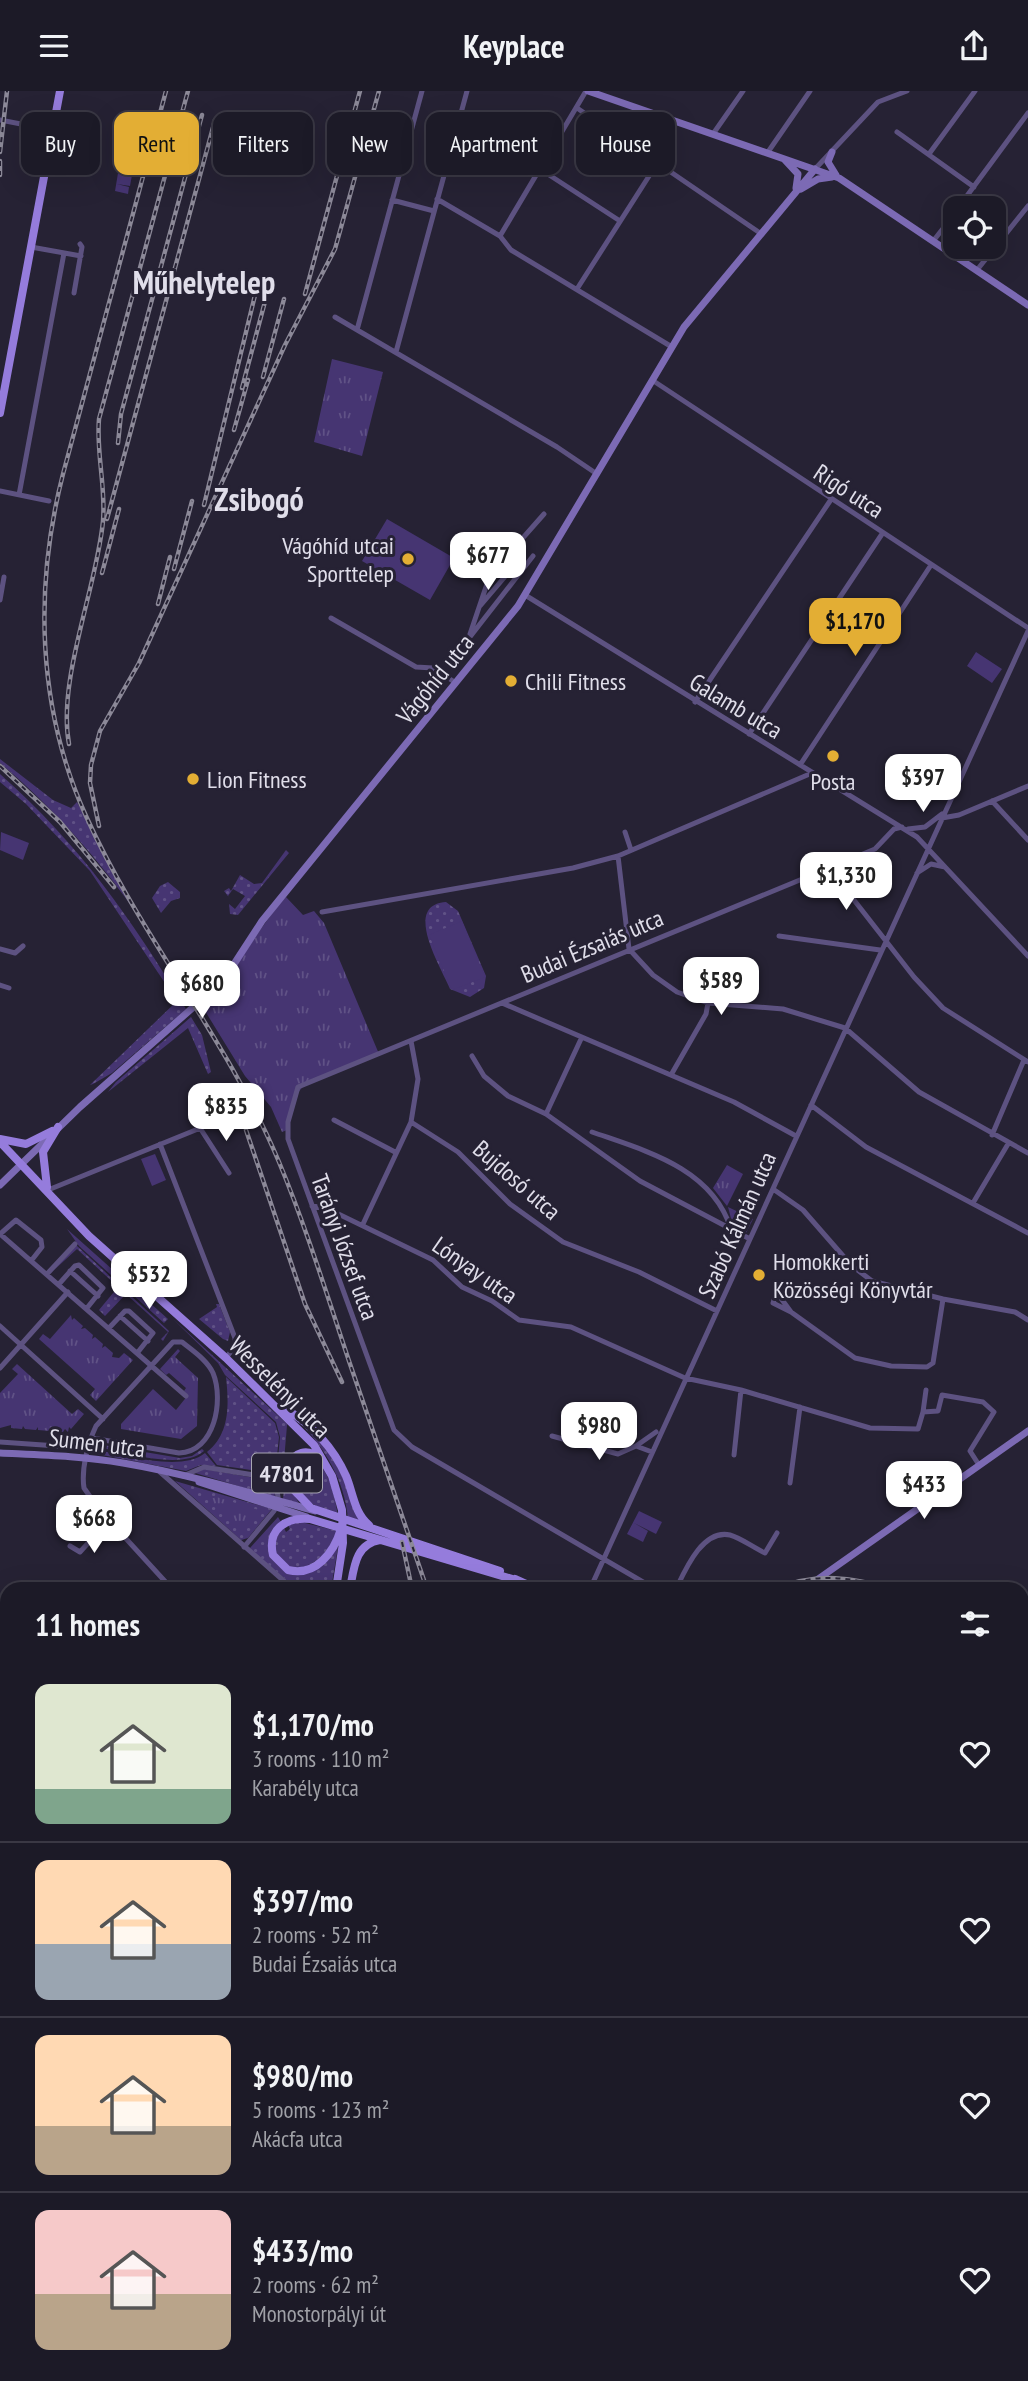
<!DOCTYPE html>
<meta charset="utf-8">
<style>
body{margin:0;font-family:"PT Sans Narrow",sans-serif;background:#25232f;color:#f1f3f6;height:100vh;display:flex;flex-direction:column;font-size:26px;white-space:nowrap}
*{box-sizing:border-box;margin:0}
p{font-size:23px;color:#a0a1a7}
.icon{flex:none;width:38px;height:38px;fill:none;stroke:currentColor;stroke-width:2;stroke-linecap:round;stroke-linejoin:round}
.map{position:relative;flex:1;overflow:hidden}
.panel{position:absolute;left:0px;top:1491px;width:1029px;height:800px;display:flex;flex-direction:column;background:#1c1a27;border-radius:21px 21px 0 0;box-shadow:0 7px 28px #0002,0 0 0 2px #3a3844}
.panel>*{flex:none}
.banner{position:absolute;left:21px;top:21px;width:987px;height:63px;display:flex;gap:14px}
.controls{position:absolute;left:943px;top:105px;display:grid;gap:14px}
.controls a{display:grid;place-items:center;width:63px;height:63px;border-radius:14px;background:#1c1a27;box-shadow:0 7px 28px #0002,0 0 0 2px #3a3844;font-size:35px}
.price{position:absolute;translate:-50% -60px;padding:0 16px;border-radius:14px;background:#fff;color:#222;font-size:23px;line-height:46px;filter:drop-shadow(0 2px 4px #0008)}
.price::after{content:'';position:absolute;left:50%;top:42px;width:21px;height:16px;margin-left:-10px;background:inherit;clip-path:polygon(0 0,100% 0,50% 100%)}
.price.active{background:#e3ae34;color:#111}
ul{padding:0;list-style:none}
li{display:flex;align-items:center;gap:21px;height:175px;padding:0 35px}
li+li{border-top:2px solid #3a3844}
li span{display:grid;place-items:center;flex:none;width:196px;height:140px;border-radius:14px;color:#555}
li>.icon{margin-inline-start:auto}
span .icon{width:84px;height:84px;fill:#fffc;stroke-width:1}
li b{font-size:30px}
h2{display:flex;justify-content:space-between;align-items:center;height:84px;padding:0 35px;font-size:30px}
.chip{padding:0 24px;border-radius:14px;background:#1c1a27;box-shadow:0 7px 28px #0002,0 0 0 2px #3a3844;font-size:24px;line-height:63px}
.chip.active{background:#e3ae34;color:#111}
header{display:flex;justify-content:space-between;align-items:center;height:91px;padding:0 35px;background:#1c1a27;font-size:32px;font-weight:800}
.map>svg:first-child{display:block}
.grass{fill:url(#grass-dots)}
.park{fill:url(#park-tufts)}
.pitch{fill:#463572}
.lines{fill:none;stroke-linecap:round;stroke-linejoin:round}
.street{stroke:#5d5281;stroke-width:5}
.secondary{stroke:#7c6ab4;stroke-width:7}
.primary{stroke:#957cdc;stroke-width:8}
.tram{stroke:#8c8998;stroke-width:2}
.rail-casing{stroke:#8c8998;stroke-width:4.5}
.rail{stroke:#262234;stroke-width:2;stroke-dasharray:5;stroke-linecap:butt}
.poi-dot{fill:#e3ae34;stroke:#262234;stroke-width:2.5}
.labels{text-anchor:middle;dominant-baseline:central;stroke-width:6;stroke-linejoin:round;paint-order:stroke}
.shield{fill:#262234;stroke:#a8a6b3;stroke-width:2}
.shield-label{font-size:23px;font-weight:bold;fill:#e0deea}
.street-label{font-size:24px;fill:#e0deea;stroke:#262234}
.poi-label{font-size:24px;fill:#e0deea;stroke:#262234;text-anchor:start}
.district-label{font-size:32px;font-weight:bold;fill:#e0deea;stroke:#262234}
</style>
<header><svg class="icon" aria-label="menu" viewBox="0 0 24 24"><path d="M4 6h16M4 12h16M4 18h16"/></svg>Keyplace<svg class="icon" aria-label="share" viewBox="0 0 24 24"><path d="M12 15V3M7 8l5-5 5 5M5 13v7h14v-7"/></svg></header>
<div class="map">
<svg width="1028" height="2290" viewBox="0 0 1028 2290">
<defs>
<pattern id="grass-dots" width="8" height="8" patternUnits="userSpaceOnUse" patternTransform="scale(1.75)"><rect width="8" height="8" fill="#463572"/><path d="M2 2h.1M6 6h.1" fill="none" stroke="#605286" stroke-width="1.8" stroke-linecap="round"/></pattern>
<pattern id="park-tufts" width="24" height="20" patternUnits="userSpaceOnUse" patternTransform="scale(1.75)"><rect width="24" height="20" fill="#463572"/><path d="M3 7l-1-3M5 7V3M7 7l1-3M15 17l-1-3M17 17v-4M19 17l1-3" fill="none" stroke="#605286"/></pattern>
</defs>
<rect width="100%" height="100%" fill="#262234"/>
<path class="grass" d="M0,668l53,41 18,8 6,-6 63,116c-40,-57 -86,-110 -140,-155z
M0,683c81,72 130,143 186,235l-74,64 -19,11 -3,1 87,-84 -87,-130 -64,-67 -26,-22z
M286,759l3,3 -51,62 -8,-1 -1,-10 6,5 10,-13 -12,-7 -5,7 3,4 -7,-9 5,-3 2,3 9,-16 14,9 8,-1z
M168,791l12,10v6l-9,3 -10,12 -9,-15 8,-12z
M446,811l12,9 28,65 -2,12 -14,9 -20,-8c-9,-22 -48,-84 -4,-87z
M191,926l11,18 9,37 -3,2 -20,-46 -80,64 8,-10z
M67,1138l101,90 -4,4 -85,-77z
M76,1154l93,86 -6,10 -2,-2 7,-7 -42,-38 -21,22 -6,-6 19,-23 -41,-38 -23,21z
M216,1213h3l11,28 -2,9 -5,-2 -36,-30 12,10 18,-12z
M173,1228l114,105c-2,35 -8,47 12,79l-16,-4 1,-10 -7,-19 3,-33 -4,-15 -51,-47 -7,-12z
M226,1286l49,46 4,14 -3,28 -10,-1 -1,8 -48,-7 -10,-13c23,-18 22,-47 19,-75z
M299,1330c33,26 47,62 63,100l-14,-3c-4,-39 -23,-69 -49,-97z
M97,1353l83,14 12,-2 10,-7 2,2c-23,20 -78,1 -107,-4z
M92,1358c30,5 89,24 113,4l11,13 -15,-1 -15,6 -89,-17z
M305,1363c24,11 28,36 33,61 -27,-9 -49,-22 -46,-53z
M204,1378l62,11 8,5 1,12 -80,-24z
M175,1390l97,28 -24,29 -7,2z
M278,1426l3,5 -10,34 12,14 17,4 38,-27 -7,42 -36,-2 -43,-36 -2,-3z
M301,1431l36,9c-9,22 -20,35 -45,38l-15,-12 -3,-14 9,-17 3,6 4,-3 -2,-4z
M754,2284h180l1,6h-178z"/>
<path class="park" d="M332,268l51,13 -21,84 -48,-14z
M286,806l17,18 11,-4 10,12 55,131 -75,31 -7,9 -10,36 -5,2 -11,-25 -26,-31 -43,-70c34,-32 53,-75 84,-109z
M727,1074l16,9 -16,32 -14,-18z
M728,1116l25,12 -7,14 -13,-7z
M71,1224l1,5 2,-2 9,8 -2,3 4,-1 8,7 -1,4 3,-2 8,7 -1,4 3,-2 8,7 -1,4 7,1 5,-5 9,7 -37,41 -6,-6 5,-6 -56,-50 4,-5 7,5z
M178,1258l2,2 -5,6 23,21 -1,48 -16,13 -60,-10v-5l32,-35 23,21 12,-15 -4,-4 2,-3 -17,-15 -3,2 -6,-6z
M17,1273l55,50 6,-5 6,5 -13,15 -2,-2 -1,5 -3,-3 -2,3 -11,-1v-3l-2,3 -12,-1v-3l-2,3 -11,-1 -2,-3 -1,3 -11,-1v-3l-11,3v-35l18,-19 -6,-5z
M213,1405l49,15 -19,21 -35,-31z"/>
<path class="pitch" d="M120,70l14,3 -4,22 -13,-2 12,3 -1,7 -13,-3z
M387,428l67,39 -24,42 -68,-39z
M976,561l26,17 -10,14 -25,-17z
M1,741l28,11 -6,17 -23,-10z
M462,830l23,56 -33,13 -23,-55z
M155,1063l11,26 -14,6 -11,-27z
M639,1420l23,11 -6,12 -22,-11 14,8 -5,11 -16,-8z
M1022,2275l6,1v14h-69l2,-6h61z"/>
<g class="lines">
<path class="street" d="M577,17l183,125
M0,29l52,10
M897,41l77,55
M713,43l30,-43
M768,61l42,-61
M929,63l46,-63
M540,78l80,52
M815,78l63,-67 29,-11
M437,108l63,37 11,14 161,97
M392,109l42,11
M958,117l70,-95
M500,145l86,-145
M934,149l22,-28
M31,156l50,9
M977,179l51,-64
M577,198l81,-127
M74,202l8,-46 -2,-3
M335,226l222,130 40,27
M357,239l65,-239
M396,261l71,-261
M652,289l376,248
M0,400l49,10
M19,404l45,-242
M525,504l392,242 111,119
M0,509l4,-23
M480,515l39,-46
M331,527l85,49 17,1 23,15
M470,543l20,-59 54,-61
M466,551l67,-86
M695,611l135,-201
M749,643l133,-200
M800,674l131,-200
M992,710l36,39
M942,727l17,-3 69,-29
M908,738l17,-2 17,-13
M625,741l6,18
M618,765l11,93 24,26 24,17 31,11 75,6 62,19 74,64 109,61
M829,777l85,109 29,31 85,54
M917,782l14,-9 14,3
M322,821l251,-44 45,-12 194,-83
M779,845l101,14
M0,858l15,4 8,-7
M0,894l9,3
M502,912l232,99 62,34
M472,965l12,20 24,20 38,18 94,67 110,58
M671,984l35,-61 2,-11
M811,1014l55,42 162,86
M546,1023l35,-75
M334,1029l61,32
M411,1031l47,30 52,52 53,38 76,30 78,39
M200,1037l29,45
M592,1041c54,19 120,36 139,97
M992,1044l32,-75
M160,1053l75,194v8l-9,12
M773,1098l30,21 48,55 21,16 71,18 72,13 13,8
M48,1099l177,-72
M973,1112l35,-59
M312,1115l14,2 107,52 29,27 30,14 27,19 52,7 114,51 56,12 129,38 48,1 5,-17 15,-1 4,-16 41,7 11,10 -24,39 9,14
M363,1133l48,-102 7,-43 -7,-38
M0,1143l186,162
M0,1143l16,-14 25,20 1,7 -11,14
M70,1180l28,25
M47,1183l28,-30
M59,1193l16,-18 4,-1 24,23 -16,20
M791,1221l-18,-9 2,-6h5l11,15 64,46 36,8 36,1 6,-4 10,-64
M120,1225l28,25
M0,1235l103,93
M109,1237l16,-17h4l24,22 -15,19
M0,1277l68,-76
M923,1321l3,-22
M552,1345l66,18 18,-8 16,6
M92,1347l87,15c36,-1 45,-53 34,-80 -6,-13 -20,-22 -31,-31h-9l-77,84c-8,17 -15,43 -12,62l14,20 74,81
M0,1351l72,5
M636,1355l20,-14
M734,1364l7,-65
M160,1381l133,117
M183,1385l21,-9 62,10 10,7 2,13
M790,1392l10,-76
M70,1455l10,6 29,-32
M244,1456l30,-36
M590,1498l438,-958
M655,1498l-243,-142 -18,-17 -106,-291v-17l10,-35 577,-238 19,-20 8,-2
M676,1498c10,-21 27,-60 54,-54 11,3 24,13 35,18l12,-20
M0,1522h7
M1022,1534l6,-5
M1022,1587l6,1
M0,1602l7,1
M1022,1655h6
M0,1791l7,-2
M1022,1813l6,3
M0,1874l7,-2
M1022,1976h6
M0,2081l7,-2
M0,2208l7,13
M1022,2215l6,2
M39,2284l2,6
M446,2284l4,6
M630,2284l2,6
M217,2290l12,-6
M329,2290l17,-6
M540,2290l12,-6"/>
<path class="secondary" d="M588,0l251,87 189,127
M832,61l-4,10 8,13
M785,69l13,14 -2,14
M801,98l17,-10 14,-2
M0,1094l80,-78 143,-126 39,-60 256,-315 166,-279 131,-158
M0,1362c41,2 82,3 123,10 65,11 128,30 192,48
M199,1391l108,35
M804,1498l224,-158
M0,1673l7,1
M0,1683h7
M0,1882l7,-2
M0,1890l7,-2
M0,1930l7,15"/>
<path class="primary" d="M0,322l60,-322
M0,1048l26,5 26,-13
M0,1051l89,94 137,122 88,87 18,31 10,34 1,33 -7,46
M47,1096l-4,-35 15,-25
M284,1317c27,16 49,39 62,68 7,16 8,37 23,49
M321,1367c-14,-10 -27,-7 -33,9l5,22 18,19 189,63
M341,1438c-7,23 -25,48 -53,41l-15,-15c-6,-26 13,-38 37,-36l209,62
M515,1488l22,10
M350,1498c4,-21 5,-45 30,-49
M1022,1728l6,1
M0,2096l7,-4
M0,2107l7,-3
M232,2284l5,6"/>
<path class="tram" d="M0,1679l7,1"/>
<defs>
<path id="rail" d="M166,0l-103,383c-29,113 -26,234 23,342 54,120 142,224 193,346 27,65 48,133 70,199 26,76 52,152 78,228
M0,61l7,-61
M0,70v14
M305,203l55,-203
M263,286l21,-78
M242,297l25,-94
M234,339l14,-50
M118,352l3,-29 81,-299
M204,414l52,-214
M107,428l108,-399
M174,478l18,-68
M102,482l17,-64
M158,513l12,-47
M69,653c-12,-64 28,-157 34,-223 3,-34 -7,-68 -4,-102l89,-328
M0,675l60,56 54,65
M99,735l-9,-43 1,-18 9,-34 39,-68 146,-318 50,-96 44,-158
M246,1039l59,174 37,78
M402,1451l10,47
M777,1498c40,-18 76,-11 117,0
M1022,1514l6,-1
M688,2284l2,6"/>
</defs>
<use href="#rail" class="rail-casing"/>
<use href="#rail" class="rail"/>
</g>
<g class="poi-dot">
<circle cx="408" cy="468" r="7"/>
<circle cx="511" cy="590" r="7"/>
<circle cx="833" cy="665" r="7"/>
<circle cx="193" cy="688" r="7"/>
<circle cx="759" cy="1184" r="7"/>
</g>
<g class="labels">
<rect class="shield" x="252" y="1362.5" width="70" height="39" rx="5"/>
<g class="shield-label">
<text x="287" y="1382">47801</text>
</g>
<g class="street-label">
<text transform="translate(849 400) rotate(33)">Rigó utca</text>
<text transform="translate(435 588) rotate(-51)">Vágóhíd utca</text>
<text transform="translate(736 615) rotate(31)">Galamb utca</text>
<text transform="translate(592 855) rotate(-23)">Budai Ézsaiás utca</text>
<text transform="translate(517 1089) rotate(41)">Bujdosó utca</text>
<text transform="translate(737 1134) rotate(-66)">Szabó Kálmán utca</text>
<text transform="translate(345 1156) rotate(70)">Tarányi József utca</text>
<text transform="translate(475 1179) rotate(35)">Lónyay utca</text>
<text transform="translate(280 1296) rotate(45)">Wesselényi utca</text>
<text transform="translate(97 1352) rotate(7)">Sumen utca</text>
</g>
<g class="poi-label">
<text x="394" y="454" text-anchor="end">Vágóhíd utcai<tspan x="394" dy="28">Sporttelep</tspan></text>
<text x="525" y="590">Chili Fitness</text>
<text x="207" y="688">Lion Fitness</text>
<text x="833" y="690" text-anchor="middle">Posta</text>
<text x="773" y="1170">Homokkerti<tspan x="773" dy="28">Közösségi Könyvtár</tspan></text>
</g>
<g class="district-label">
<text x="204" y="191">Műhelytelep</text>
<text x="259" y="408">Zsibogó</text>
</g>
</g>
</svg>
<div class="controls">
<a><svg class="icon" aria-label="locate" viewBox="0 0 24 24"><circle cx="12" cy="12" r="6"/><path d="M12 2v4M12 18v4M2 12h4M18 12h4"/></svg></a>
</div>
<b class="price" style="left:488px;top:501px">$677</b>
<b class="price active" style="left:855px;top:567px">$1,170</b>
<b class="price" style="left:923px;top:723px">$397</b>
<b class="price" style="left:846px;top:821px">$1,330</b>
<b class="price" style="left:721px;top:926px">$589</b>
<b class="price" style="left:202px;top:929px">$680</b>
<b class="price" style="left:226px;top:1052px">$835</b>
<b class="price" style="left:149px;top:1220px">$532</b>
<b class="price" style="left:599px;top:1371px">$980</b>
<b class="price" style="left:924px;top:1430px">$433</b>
<b class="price" style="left:94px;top:1464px">$668</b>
<div class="banner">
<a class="chip">Buy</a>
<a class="chip active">Rent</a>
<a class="chip">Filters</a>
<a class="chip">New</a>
<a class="chip">Apartment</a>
<a class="chip">House</a>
</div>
<section class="panel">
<h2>11 homes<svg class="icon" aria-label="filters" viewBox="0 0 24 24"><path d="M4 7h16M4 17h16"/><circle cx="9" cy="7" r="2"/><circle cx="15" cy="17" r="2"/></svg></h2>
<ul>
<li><span style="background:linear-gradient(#dfe7d0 75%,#7fa58c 0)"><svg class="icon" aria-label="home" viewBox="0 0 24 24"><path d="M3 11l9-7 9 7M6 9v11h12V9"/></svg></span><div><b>$1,170/mo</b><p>3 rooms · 110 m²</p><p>Karabély utca</p></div><svg class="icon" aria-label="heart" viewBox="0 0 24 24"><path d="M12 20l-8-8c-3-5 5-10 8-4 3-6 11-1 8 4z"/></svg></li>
<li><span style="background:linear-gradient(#ffd9b3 60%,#9aa5b1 0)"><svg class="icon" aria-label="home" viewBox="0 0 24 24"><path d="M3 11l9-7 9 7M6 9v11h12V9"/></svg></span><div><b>$397/mo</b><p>2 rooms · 52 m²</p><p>Budai Ézsaiás utca</p></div><svg class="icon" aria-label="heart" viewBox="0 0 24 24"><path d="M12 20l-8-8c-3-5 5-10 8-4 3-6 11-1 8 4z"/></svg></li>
<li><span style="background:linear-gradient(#ffd9b3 65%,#b9a48a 0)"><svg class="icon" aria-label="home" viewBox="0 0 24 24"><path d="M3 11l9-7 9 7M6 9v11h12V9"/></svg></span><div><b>$980/mo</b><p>5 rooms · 123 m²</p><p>Akácfa utca</p></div><svg class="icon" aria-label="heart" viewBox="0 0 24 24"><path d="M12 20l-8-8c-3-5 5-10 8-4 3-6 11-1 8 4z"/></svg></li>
<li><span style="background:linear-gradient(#f6c9c9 60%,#b9a48a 0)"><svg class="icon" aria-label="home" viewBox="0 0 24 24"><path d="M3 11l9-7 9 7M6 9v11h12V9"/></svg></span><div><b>$433/mo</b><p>2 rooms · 62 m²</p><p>Monostorpályi út</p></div><svg class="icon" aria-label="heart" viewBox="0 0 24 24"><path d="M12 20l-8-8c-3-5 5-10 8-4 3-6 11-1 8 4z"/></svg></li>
</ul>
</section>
</div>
